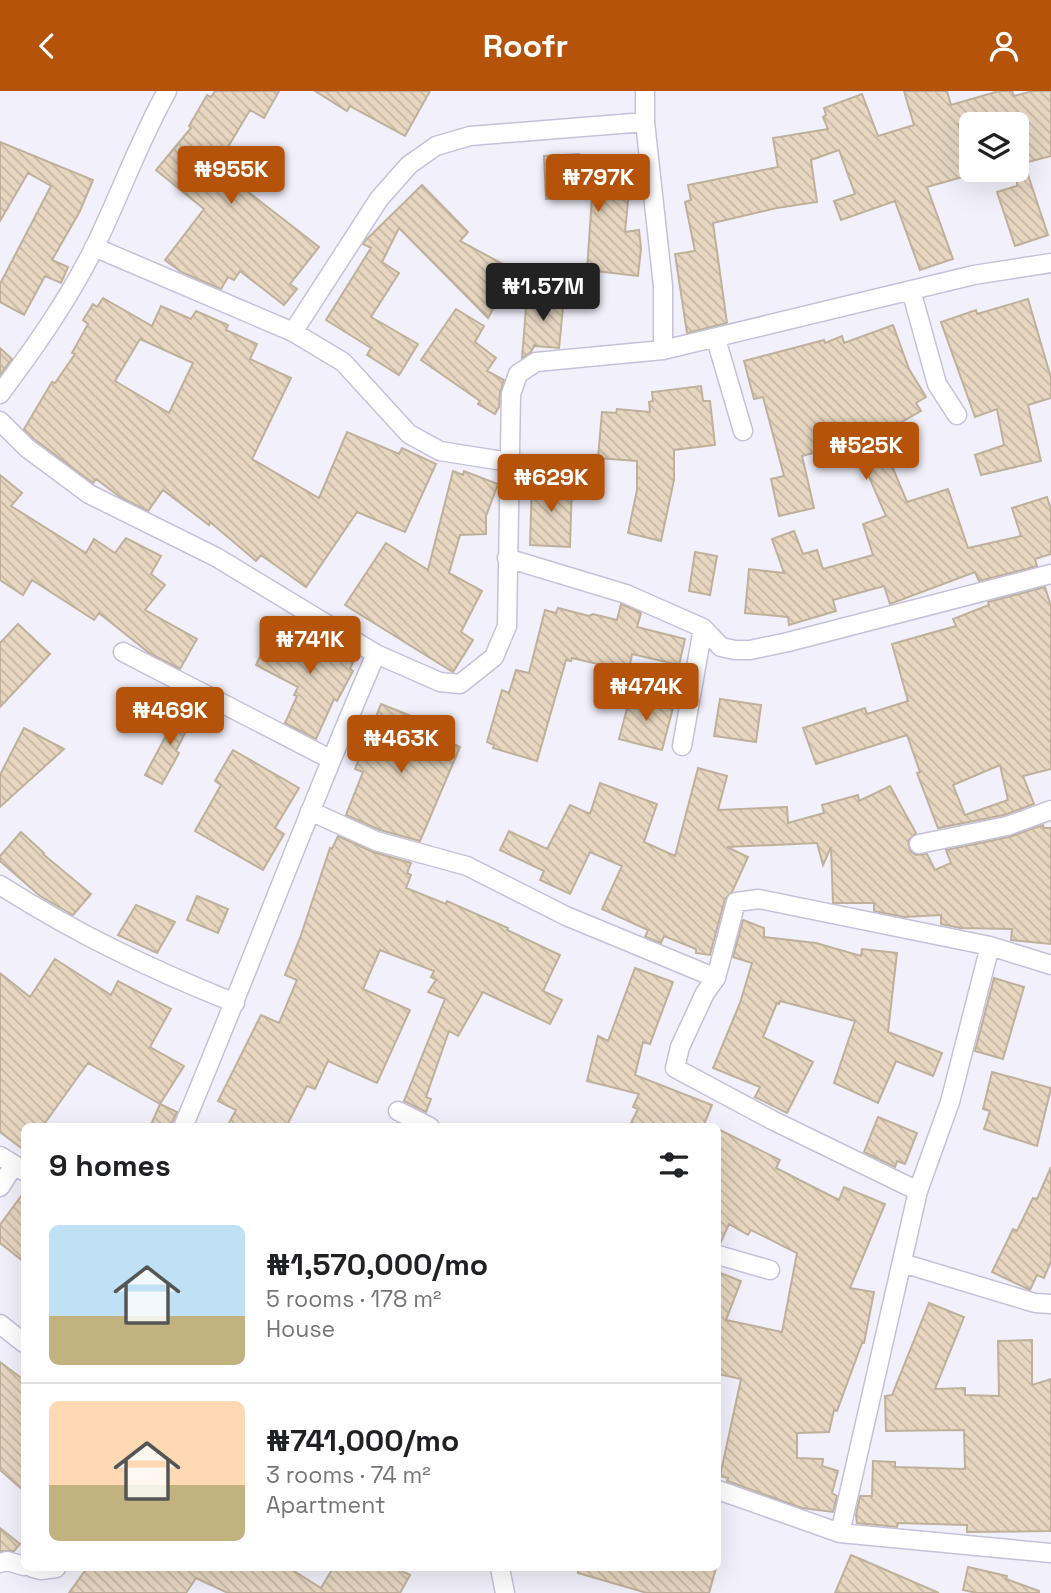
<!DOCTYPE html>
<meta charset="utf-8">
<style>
body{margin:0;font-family:"Space Grotesk",sans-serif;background:#f2f2f2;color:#202124;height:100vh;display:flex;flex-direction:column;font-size:26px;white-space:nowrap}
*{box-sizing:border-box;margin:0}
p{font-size:23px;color:#757577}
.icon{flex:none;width:38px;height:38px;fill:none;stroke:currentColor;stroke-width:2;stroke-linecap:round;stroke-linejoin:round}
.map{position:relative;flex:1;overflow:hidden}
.panel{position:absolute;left:21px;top:1032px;width:700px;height:448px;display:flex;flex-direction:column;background:#fff;border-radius:10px;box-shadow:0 7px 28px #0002}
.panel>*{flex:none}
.buttons{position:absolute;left:959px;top:21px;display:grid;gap:14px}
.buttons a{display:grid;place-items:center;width:70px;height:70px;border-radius:10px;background:#fff;box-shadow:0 7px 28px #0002;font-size:35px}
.price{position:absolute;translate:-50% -60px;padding:0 16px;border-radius:7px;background:#b45309;color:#fff;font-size:23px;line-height:46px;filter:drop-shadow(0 2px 4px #0008)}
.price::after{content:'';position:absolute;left:50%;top:42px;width:21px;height:16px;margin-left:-10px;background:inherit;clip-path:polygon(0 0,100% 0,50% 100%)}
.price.active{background:#222;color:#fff}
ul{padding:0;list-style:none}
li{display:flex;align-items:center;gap:21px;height:175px;padding:0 28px}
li+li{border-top:2px solid #e0e0e0}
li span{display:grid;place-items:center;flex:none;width:196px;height:140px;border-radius:10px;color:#555}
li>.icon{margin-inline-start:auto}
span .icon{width:84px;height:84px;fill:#fffc;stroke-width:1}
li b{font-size:30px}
h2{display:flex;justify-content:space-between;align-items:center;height:84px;padding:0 28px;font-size:30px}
header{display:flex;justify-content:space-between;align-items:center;height:91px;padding:0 28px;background:#b45309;color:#fff;font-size:32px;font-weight:700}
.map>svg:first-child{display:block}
.building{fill:url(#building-back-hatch);stroke:#bfb09b;stroke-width:2;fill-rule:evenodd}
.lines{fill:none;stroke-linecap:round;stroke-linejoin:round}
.minor-casing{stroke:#c5c1d9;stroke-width:21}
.minor{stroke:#fff;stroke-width:18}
</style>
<header><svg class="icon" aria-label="back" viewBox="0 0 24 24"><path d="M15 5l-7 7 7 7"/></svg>Roofr<svg class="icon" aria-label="person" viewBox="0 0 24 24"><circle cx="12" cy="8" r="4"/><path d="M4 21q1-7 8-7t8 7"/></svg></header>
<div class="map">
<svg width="1051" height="1502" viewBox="0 0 1051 1502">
<defs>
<pattern id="building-back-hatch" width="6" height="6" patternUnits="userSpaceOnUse" patternTransform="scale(1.75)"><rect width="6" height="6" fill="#e7d7c1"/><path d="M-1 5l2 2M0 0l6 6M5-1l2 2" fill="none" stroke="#c5b7a5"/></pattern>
</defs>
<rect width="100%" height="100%" fill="#f2f1fb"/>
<path class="building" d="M215,0h64l-15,27 -14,-8 -34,57 103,80 -29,37 7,5 -13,16 -44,-34 -6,9 -6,-3 -7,12 -40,-17 -16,-12 39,-51 -48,-39 35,-42 -2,-2 18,-31 4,2z
M315,0h115l-25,45 -55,-30 -3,5z
M904,0h43l4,14 48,-14h13l2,5 19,-5h18v65l-27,7 24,72 -33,11 -18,-54 20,-6v-62h-59l15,50 -46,13 26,72 -33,11 -25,-69 -54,19 -7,-19 21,-7 -16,-44 -28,10 6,42 -40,6 -64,15 14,100 -40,10 -12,-79 20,-3 -10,-49 6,-2 -3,-15 90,-18 -5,-29 55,-9 -5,-12 3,-2 -2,-7 38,-14 16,42 36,-11z
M0,51l93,38 -13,31 -28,49 16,7 -7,16 -16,-7 -21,39 -24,-13v-18l51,-98 -23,-13 -28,48z
M579,63l1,22 50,5 -5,51 14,-2 2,18 -3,28 -51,-6 5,-73 -46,2 -2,-43z
M422,94l46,47 -8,9 54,29 -26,48 -89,-90 -17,34 17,11 -28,44 47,27 -19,31 -32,-20 4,-7 -45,-28 45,-72 -8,-4 3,-4z
M527,204l37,3 -5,50 -24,-2v-2l-4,8 -9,6z
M103,207l49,28 9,-20 30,13 5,-8 32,14 -2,5 31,14 -7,15 41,19 -39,81 67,39 28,-66 52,22 3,-6 34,16 -31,68 -48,-20 -51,75 -45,-32 -5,6 -46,-39 -1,3 -46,-35 -15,21 -28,-14 -24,-18 -3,4 -59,-44 -10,-10 28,-47 3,1 20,-29 -3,-1 16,-29 -5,-4 10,-16 4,3zM140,248l53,24 -24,50 -54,-32z
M1028,208l23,79v20l-23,7 13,56 -60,14 -6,-20 29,-10 -7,-36 -22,8 -34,-95 35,-12 1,4z
M456,218l28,17 -9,16 21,16 -9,13 17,9 -4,13 -1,14 -4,7 -17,-10 2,-3 -59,-41z
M893,234l16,44 17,28 -10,6 5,8 -42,24 28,67 41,-13 20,59 53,-12 -9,-28 35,-11 4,13v44l-16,5 2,7 -58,15 -4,-9 -85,32 -6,-18 -51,14 3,11 -47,14 -1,-8 -43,-4 4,-44 35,4 -12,-34 22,-8 9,23 14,-4 6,19 50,-14 -10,-31 23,-8 -32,-74 -52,14 12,52 -35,8 -8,-37 13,-3 -21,-79 -9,2 -10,-38 80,-21 1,3 17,-7 2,7z
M0,257l12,11 -12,16z
M701,295l2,15h7l5,44 -41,5v30l-13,61 -33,-8 9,-43v-29l-39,-3 4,-46 14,1 1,-4 33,3 -1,-10 4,-1 -1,-9z
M453,380l10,4 1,-4 34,13 -12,32v18l-26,1 -11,38 33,18 -21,41 12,8 -20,32 -108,-67 41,-62 42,27z
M0,384l22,18 -11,13 75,47 8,-14 21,14 11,-15 35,18 -10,18 14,11 -20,25 52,29 -17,30 -31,-16 -50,-40 -5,7 -62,-40 -9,15 -23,-15z
M532,390l40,2 -2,64 -40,-2z
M695,461l22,4 -7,39 -21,-4z
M1045,496l6,19v163l-28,7 11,28 -30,11 -66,13 -21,-55 3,-1 -13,-37 -91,29 -13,-36 62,-20 2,6 41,-13 -16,-57 64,-18 -3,-7 36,-14 -1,-3zM1000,674l8,35 -43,15 -12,-30z
M621,513l20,9 -4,14 48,12 -6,26 -47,-11 -6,33 -27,-5 3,-17 -30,-7 -1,3 -5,-1 -29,101 -44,-13 1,-3 -7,-3 15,-52 7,3 7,-23 13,3 16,-63 11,3 2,-5 31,8 4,-2 24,6z
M18,533l32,30 -50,53v-64z
M301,536l19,6 36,22 -6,14 3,2 -16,30 -3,-2 -18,40 -31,-16 12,-27 -3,-1 4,-8 -42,-22 12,-26 21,10 6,-17 3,1z
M630,606l43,11 -11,42 -43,-11z
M720,608l41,6 -5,37 -42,-6z
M381,613l43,17 -3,8 39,18 -40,94 -40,-11 -34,-15 17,-43 -8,-3z
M182,615l13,7 -19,38 3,2 -17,31 -17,-9z
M24,637l40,21 -64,58v-32z
M233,659l66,38 -24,40 9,6 -21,36 -68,-39 26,-46 -6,-4z
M698,677l29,8 -9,34 69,-3 1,16 36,-10 -2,-8 36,-10 1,6 31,-15 26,47 -8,8 2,10 6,4 11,-1 8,16 16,-7 -5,-13 63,-13 34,-12 1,3h7v116l-40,-4 1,-11 -52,-1 -19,-4v-9l-37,2 -30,-6v-8h-41l-2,-56 -8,18 -6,-22 -90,4 21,10 -16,35 -7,7 -15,56 -14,-2v-4l-32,-13 -3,7 -16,-6 3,-7 -46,-21 20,-43 -32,-14 -20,42 -30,-14 4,-9 -44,-21 9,-19 38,18 23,-44 20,9 10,-31 57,21 -13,38 31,14z
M21,741l23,21 -1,1 48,40 -18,21 -33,-19 -40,-35v-5z
M338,745l35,16 38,11 -4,10 4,2 -5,13 40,16 1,-3 61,27 -1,2 53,25 -17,36 19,9 -12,24 -67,-32 -25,44 -9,-5 -23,66 5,2 -5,13 -22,-11 41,-102 -17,-7 8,-12 -5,-3 3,-6 -54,-21 -17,39 47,21 -33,73 -49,-22 -13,28 -8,-3 -21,41h-59l9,-17 -18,-9 43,-86 18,8 18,-43 -12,-5 15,-37 30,-90 2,1z
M197,805l31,13 -10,24 -31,-13z
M136,814l39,17 -18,31 -39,-18z
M743,829l21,8v9l52,6 45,13 1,-7 35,4 -9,79 54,21 -9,23 -37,-15 -18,42 -44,-20 21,-62 -75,-20 -1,3 -2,-1 -14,34 50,25 -26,51 -32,-16 5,-10 -47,-19 27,-65 12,-40 -19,-6z
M55,868l56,36 7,-14 53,28 -21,38 34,19 -24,38 -72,-41 -46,64h-18v23l-24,-18v-159l30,24z
M635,877l38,14 -23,62 -7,-2 -8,33 77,30 -9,22h-74l9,-18 -5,-2 6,-13 -52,-13 11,-45 10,5z
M994,887l30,9 -21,72 -28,-8z
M992,981l59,16 -14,58 -53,-17 6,-18 -7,-2z
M160,1013l17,8 -7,15h-20z
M878,1026l39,16 -12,31 -8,-3 -2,6 -31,-15z
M718,1038l62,31 -4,8 63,32 5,-13 41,17 -35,84 24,4 -10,51h-2l-25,68 -3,-1 -5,22 -32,1v25l26,1 -1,7 16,5 -6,22 5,3 -4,16 -31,-4 -75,-27 1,-3 -8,-2 21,-97 -23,-5v-102l23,9 -15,39 56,12 15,-79 -46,-23 -3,5 -19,-11 -9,20h-2z
M1051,1076v94l-7,17 -7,-3 -7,15 -38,-18 21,-43 4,2 16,-33 4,1z
M24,1101v70l-24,-19v-18z
M929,1212l35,14 -29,72 30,-1v7l34,1 -1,-55 34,-1v45l19,-6v152l-84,1v-7l-69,-2 -1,4 -40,-4 -1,-8 4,-19h12l1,-35 22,1v5l70,2 -1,-39 -78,1 -1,-35 7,-1z
M0,1271l24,18v111l-24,-21z
M0,1437l20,16 -6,7h-14z
M851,1464l88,38h-104z
M968,1476l39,9 -1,3 33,12v2h-62l-14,-3z
M87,1477h202l32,20 12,-20h63l14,7 -10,18h-172l-32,-15 -10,15h-117z
M578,1477h138l-7,25h-62l-69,-20z"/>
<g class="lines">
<defs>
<path id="minor" d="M645,0v31l18,164v64
M94,156l199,85 50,30 66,72 31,17 69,11
M911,199l26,94 20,31
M293,241l86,-133 30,-34 27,-19 34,-10 175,-14
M716,248l27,92
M0,303c35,-47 69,-95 95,-148 25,-51 44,-105 72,-155
M0,330l27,27 62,46 127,63 160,97 64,28 20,2 34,-27 13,-31 4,-232 7,-20 18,-12 127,-12 311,-75 77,-12
M507,467l119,36 77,34 18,19 14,3h15l38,-8 263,-68
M123,561l207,107
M682,655l21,-118
M310,720l66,30 91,25 99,50 150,62
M919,753l88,-18 44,-16
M0,794c77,49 150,84 235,118
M398,1020l32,16
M183,1036c66,-157 125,-317 193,-473
M0,1065l24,15
M0,1096l14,-22
M918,1100l-146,-71 -97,-52 5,-21 25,-54 11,-15 20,-76 23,-3 231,47 61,19
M718,1164l52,15
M902,1172l133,40 16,1
M0,1233l24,19
M718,1399l122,43 211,20
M840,1442l78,-342 32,-89 40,-156
M0,1472l7,-2 17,5
M33,1477l8,2 15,-2
M500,1477l5,25"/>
</defs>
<use href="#minor" class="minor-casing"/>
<use href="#minor" class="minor"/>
</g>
</svg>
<div class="buttons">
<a><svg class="icon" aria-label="layers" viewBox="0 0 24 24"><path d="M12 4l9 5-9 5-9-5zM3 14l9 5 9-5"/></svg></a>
</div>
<b class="price" style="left:231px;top:115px">₦955K</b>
<b class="price" style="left:598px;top:123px">₦797K</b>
<b class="price active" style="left:543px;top:232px">₦1.57M</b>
<b class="price" style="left:866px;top:391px">₦525K</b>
<b class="price" style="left:551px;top:423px">₦629K</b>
<b class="price" style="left:310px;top:585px">₦741K</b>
<b class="price" style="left:646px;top:632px">₦474K</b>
<b class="price" style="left:170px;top:656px">₦469K</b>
<b class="price" style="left:401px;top:684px">₦463K</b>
<section class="panel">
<h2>9 homes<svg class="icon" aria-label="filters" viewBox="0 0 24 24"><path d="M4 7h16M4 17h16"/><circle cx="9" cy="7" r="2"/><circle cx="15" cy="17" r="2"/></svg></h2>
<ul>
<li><span style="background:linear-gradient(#bfe0f5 65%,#c2b280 0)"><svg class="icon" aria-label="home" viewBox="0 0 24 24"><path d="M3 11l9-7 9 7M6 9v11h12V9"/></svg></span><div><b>₦1,570,000/mo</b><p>5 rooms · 178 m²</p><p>House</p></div></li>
<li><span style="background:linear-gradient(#ffd9b3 60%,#c2b280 0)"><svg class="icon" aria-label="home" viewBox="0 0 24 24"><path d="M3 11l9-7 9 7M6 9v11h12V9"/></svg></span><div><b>₦741,000/mo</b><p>3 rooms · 74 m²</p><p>Apartment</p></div></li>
</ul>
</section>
</div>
